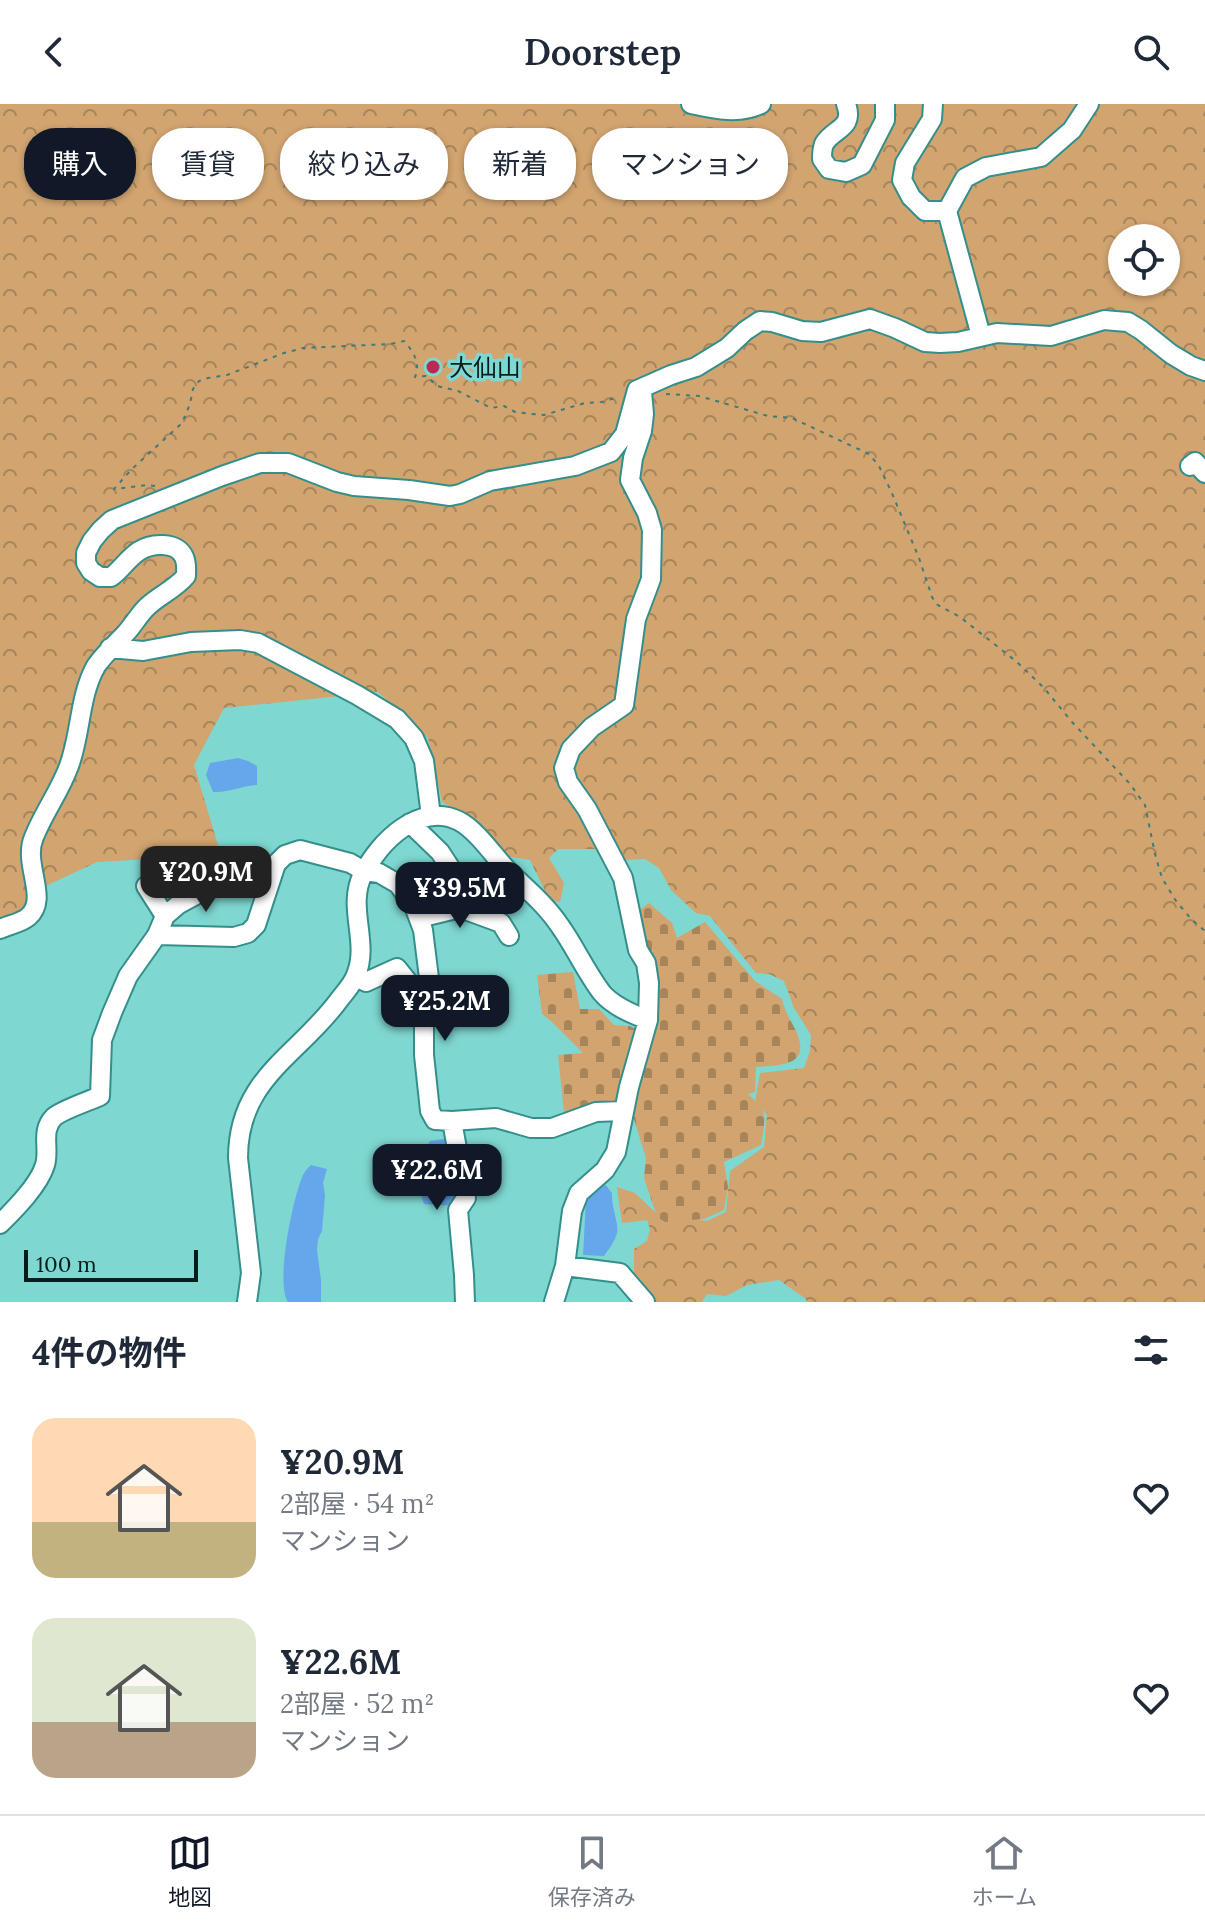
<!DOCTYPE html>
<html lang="ja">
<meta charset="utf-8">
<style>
body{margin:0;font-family:Lora,"Noto Sans JP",serif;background:#f2f2f3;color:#1f2937;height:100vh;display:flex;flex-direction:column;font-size:30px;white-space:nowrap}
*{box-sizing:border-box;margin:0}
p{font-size:26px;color:#747a83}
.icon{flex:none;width:44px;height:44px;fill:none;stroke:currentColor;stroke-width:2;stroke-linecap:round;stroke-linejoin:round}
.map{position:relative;height:1198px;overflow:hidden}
.side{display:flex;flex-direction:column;background:#fff;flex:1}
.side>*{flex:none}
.banner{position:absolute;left:24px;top:24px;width:800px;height:72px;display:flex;gap:16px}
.tools{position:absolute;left:1108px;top:120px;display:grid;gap:16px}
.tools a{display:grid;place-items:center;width:72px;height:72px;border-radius:50%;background:#fff;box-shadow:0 2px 6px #0004;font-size:40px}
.scale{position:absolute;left:24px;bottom:20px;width:174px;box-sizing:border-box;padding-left:8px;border:4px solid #021e1c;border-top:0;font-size:22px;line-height:28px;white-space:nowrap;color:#021e1c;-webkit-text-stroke:6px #7fd7d1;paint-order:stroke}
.price{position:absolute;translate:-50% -68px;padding:0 18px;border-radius:16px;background:#111827;color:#fff;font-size:26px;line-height:52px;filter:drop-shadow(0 2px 4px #0008)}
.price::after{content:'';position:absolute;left:50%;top:48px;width:24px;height:18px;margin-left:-12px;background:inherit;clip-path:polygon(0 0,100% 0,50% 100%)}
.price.current{background:#222;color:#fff}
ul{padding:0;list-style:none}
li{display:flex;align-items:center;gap:24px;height:200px;padding:0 32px}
li span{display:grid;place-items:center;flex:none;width:224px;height:160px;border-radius:24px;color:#555}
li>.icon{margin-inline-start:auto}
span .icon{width:96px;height:96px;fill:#fffc;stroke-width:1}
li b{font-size:34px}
h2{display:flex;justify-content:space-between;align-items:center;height:96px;padding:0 32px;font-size:34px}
.pill{padding:0 28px;border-radius:32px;background:#fff;box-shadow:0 2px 6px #0004;font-size:28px;line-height:72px}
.pill.current{background:#111827;color:#fff}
header{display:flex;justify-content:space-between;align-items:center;height:104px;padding:0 32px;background:#fff;font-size:36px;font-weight:600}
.tab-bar{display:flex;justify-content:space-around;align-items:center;height:112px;border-top:2px solid #e0e1e3;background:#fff;font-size:22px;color:#747a83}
.tab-bar a{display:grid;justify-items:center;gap:4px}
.tab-bar .current{color:#111827}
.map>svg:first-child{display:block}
.forest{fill:url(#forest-crowns);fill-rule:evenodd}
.cemetery{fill:url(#cemetery-stones)}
.water{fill:#65a7ea}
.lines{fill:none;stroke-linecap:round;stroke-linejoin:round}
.minor-casing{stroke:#348f8b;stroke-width:22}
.path{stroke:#417b77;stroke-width:2;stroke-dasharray:4 6;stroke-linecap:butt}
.minor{stroke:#fff;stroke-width:18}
.poi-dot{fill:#ba2952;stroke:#7fd7d1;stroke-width:3}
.labels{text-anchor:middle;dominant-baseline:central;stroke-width:7;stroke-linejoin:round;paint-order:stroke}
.poi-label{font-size:24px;fill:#021e1c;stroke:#7fd7d1;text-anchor:start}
</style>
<header><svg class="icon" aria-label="back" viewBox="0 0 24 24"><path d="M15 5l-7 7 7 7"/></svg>Doorstep<svg class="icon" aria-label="search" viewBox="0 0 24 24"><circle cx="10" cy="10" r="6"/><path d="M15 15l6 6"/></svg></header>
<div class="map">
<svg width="1205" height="1198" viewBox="0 0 1205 1198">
<defs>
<pattern id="forest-crowns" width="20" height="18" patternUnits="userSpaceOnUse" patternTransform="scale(2)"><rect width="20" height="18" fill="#d1a470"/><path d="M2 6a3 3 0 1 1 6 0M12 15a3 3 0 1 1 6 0" fill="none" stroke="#a7855b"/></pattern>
<pattern id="cemetery-stones" width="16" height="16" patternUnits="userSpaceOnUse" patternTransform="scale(2)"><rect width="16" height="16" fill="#d1a470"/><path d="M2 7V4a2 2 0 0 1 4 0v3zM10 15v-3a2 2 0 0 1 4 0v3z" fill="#a7855b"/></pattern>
</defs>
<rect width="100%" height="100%" fill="#7fd7d1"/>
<path class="forest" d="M0,0h1205v1198h-399v-3l-27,-19 -32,5 -21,11 -19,-2 -5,8h-49l-19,-29v-24l13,-8 3,-12 -3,-9 -25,3 -5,-36 18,6 23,22 49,6 19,-9 4,-41 34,-24 3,-32 -12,-13 5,-29 44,-5 6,-17 1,-16 -17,-27 -10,-27 -15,-7 -13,-1 -46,-57 -14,-3 -25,-23 -12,-22 -14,-9 -21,1 -30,-11h-36l-9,9 15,25 -4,19 -10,-1 -20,-41 -29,-5 -37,-40 -22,-13 -14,-64 -50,-46 -154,16 -30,57 26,87 -22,27 -29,-21 -72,4 -64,30 -8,21 -25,9zM1122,134h44v44h-44z"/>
<path class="cemetery" d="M649,799l23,20 5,15 28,-16 50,59 27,18c2,11 8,20 13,30 18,37 -13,36 -39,38l-1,25 -7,2c22,19 17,25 13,51l-37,17 4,25 -4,23 -20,9 -39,3 -8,-5 -13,-39 2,-20 -14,-45 -18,-7 -50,6 -6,-57 25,-2 -31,-31 -10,-8 -5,-39 36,-3 7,37h19l15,16 16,1 17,10 8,-66 -3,-14 -12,-10 -3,-34z"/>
<path class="water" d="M238,654l10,3 9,5v19c-16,1 -28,8 -44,7l-7,-17 4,-12z
M451,1034l13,58 -9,10 -31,-2c-10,-24 -6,-41 6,-63z
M311,1061l16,4 -4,14 2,12 -3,36 -4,8 -1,11 4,30v22h-33c-13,-19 5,-105 15,-127 2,-4 5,-7 8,-10z
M604,1079l8,10c-1,14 7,30 5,40 -2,8 -8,16 -13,23l-21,-1 3,-54 7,-12z"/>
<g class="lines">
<defs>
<path id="minor" d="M691,0c23,5 48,11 70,0
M846,0c9,25 -13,24 -22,40 -2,5 -2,10 -2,15l7,10 17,3 16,-7 23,-45v-16
M933,0l-1,15 -27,44 -3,17 9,17 14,14h22
M981,232l-34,-125 18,-33 21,-11 55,-10 31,-27 17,-26
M1190,362l5,-4 10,11
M110,544l33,3 48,-9 49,-2 18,3 99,52 40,24 17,19 10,23 7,55
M410,719l30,29 13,20
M146,782l19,30
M419,814l41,-10 41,15 8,13
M0,825c9,-4 21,-6 28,-12 22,-18 -6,-53 6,-80 10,-25 26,-46 35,-71 12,-32 10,-70 27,-100 8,-12 19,-21 29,-32 8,-8 14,-20 23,-28 12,-11 27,-17 38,-30 0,-6 1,-13 -2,-19 -7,-16 -33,-14 -45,-6 -11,7 -18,19 -28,26h-11l-9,-6 -5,-8v-10l6,-12 9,-11 11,-10 110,-44 38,-13h28l49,19 17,4 55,4 41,6 10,-2 30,-13 85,-15 36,-14 14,-18 12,-44 34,-15 25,-8 31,-19 18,-17 15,-10 12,1 30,9 19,1 49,-13 25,9 30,14 15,1 18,-1 39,-9 54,3 53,-16 11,1 13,1 13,8 30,24 20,12 14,5
M157,831l8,-19 14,-12 24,-13 16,-18
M356,873l10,5 31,-14 27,34
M452,1017l14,77 -8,12 6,65 1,27
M0,1120c15,-15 39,-39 45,-59 5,-17 -5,-34 9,-48 8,-7 35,-16 46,-21l2,-56 10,-27 16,-37 29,-41 77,2 14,-4 8,-8 20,-61 9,-9 15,-5 50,13 14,8 15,2 19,11 16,22 9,24 6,48 -5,24v53l6,56 5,9 17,1 44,-3 35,10h21l44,-16 27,-1
M565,1162l55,7 25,29
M247,1198l4,-29 -13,-115c0,-80 60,-102 101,-158 6,-8 14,-16 17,-25 14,-33 -10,-68 7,-101 16,-32 57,-73 96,-53 19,10 36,37 51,52 18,17 36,32 50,53 15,21 26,46 42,67 11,13 30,21 46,27
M554,1198l11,-36 7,-55 7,-18 26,-23 11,-18 13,-65 19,-67 1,-37 -3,-20 -8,-13 -15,-72 -36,-69 -19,-27 -4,-14 7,-19 21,-22 32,-22 12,-86 15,-40 1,-49 -5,-17 -17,-33 3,-22 9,-27 2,-17 -2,-22"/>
</defs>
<use href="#minor" class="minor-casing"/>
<path class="path" d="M666,290l33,2 69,20 24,2 77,36 10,12 12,25 28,67 13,39 4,7 24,13 57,45 27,26 28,34 58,62 15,21 10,49 7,24 14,23 16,19 13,11
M155,382l-7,-1 -34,4 17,-19 51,-47 8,-19 3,-15 6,-8 9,-3 19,-3 57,-22 19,-5 87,-4 14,-3c9,10 17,22 11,36l11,-1 11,10 21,5 33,17 13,-2 11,6 16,2 13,1 41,-12 17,-1 16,-5"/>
<use href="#minor" class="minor"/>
</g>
<circle class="poi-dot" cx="433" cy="263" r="8"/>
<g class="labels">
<g class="poi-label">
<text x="449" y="263">大仙山</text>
</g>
</g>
</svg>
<div class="tools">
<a><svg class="icon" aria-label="locate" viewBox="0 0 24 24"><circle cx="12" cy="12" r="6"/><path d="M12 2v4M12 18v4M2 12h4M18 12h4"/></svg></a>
</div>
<div class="scale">100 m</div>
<b class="price current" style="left:206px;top:810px">¥20.9M</b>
<b class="price" style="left:460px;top:826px">¥39.5M</b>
<b class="price" style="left:445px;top:939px">¥25.2M</b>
<b class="price" style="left:437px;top:1108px">¥22.6M</b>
<div class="banner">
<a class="pill current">購入</a>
<a class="pill">賃貸</a>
<a class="pill">絞り込み</a>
<a class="pill">新着</a>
<a class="pill">マンション</a>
</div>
</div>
<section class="side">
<h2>4件の物件<svg class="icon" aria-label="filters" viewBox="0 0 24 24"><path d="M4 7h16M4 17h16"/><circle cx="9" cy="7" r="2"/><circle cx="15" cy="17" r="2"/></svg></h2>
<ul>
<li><span style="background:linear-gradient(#ffd9b3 65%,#c2b280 0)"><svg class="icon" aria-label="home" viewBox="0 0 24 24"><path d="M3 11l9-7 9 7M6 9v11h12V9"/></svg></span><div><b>¥20.9M</b><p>2部屋 · 54 m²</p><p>マンション</p></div><svg class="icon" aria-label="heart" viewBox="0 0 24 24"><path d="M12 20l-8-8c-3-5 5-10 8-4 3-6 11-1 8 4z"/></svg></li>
<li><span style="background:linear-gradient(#dfe7d0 65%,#b9a48a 0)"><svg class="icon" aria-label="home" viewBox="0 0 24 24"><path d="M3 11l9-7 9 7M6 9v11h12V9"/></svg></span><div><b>¥22.6M</b><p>2部屋 · 52 m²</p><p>マンション</p></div><svg class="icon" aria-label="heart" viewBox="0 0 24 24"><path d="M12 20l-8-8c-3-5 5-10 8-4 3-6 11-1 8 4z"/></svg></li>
</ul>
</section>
<nav class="tab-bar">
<a class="current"><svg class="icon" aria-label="map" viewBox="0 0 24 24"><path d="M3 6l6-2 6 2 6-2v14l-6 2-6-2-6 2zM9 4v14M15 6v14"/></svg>地図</a>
<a><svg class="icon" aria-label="saved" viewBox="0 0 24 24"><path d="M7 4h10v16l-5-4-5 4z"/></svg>保存済み</a>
<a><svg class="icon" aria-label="home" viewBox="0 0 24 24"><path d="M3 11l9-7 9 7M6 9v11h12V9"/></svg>ホーム</a>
</nav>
